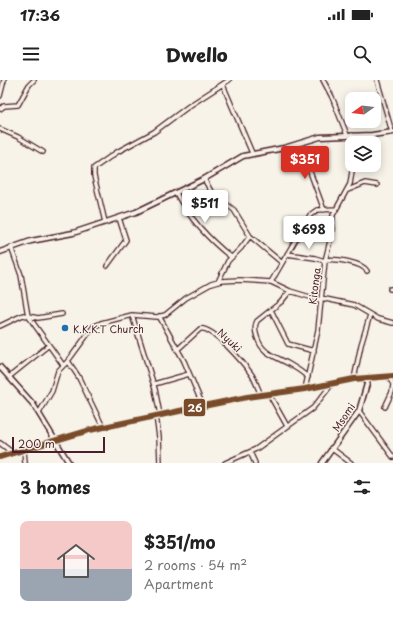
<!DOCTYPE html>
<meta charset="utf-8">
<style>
body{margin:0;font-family:"Playpen Sans",sans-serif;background:#f6f6f6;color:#222;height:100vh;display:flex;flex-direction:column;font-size:15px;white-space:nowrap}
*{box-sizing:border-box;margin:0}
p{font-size:13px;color:#767676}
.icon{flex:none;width:22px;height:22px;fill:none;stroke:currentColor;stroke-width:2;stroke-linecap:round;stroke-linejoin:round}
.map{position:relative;height:383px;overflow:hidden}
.panel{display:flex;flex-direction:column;background:#fff;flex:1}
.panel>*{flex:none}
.needle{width:26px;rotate:256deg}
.fabs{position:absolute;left:345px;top:12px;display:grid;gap:8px}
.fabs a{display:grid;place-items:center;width:36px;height:36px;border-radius:8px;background:#fff;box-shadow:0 2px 10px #0003;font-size:20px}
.scale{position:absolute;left:12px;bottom:10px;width:93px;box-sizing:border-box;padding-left:4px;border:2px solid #4a1f2b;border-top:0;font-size:11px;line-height:14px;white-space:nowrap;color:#4a1f2b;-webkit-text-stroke:3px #f7f3e8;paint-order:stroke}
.price{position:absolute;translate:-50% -34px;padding:0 9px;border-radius:4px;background:#fff;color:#222;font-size:13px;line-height:26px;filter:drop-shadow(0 1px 2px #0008)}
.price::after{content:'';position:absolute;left:50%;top:24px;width:12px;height:9px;margin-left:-6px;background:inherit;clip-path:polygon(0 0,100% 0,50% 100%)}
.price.on{background:#d93025;color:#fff}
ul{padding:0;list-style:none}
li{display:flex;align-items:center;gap:12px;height:100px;padding:0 20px}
li span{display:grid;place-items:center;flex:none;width:112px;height:80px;border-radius:8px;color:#555}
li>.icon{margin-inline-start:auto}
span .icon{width:48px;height:48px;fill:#fffc;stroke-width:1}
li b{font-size:17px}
h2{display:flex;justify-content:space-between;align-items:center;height:48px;padding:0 20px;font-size:17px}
.status{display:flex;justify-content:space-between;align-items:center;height:28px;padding:0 20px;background:#fff;direction:ltr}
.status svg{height:11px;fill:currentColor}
header{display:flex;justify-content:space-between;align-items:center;height:52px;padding:0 20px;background:#fff;font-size:18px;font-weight:800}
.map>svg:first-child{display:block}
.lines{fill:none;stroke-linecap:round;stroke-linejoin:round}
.minor-casing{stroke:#4a1f2b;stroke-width:6}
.tertiary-casing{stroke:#4a1f2b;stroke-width:7}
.minor{stroke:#f7f3e8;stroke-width:3.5}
.tertiary{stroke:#f7f3e8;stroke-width:4}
.bus-1-casing{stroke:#f7f3e8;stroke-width:9}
.bus-1{stroke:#7a4b2a;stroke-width:6}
.poi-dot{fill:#1f6fb2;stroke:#f7f3e8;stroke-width:1.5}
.labels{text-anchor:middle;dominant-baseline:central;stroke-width:3;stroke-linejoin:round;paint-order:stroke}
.street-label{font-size:10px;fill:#4a1f2b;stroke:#f7f3e8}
.poi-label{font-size:10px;fill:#4a1f2b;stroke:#f7f3e8;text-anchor:start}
.line-badge{stroke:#f7f3e8;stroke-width:1.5}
.badge-label{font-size:11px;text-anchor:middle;font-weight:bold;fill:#fff}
</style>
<div class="status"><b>17:36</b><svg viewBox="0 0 49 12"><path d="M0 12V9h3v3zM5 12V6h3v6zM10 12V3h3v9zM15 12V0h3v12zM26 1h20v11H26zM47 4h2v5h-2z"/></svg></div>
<header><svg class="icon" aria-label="menu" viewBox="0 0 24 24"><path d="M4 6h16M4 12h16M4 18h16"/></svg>Dwello<svg class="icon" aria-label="search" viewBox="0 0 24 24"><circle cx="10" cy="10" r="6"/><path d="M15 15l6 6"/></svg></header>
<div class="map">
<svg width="393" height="383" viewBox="0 0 393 383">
<rect width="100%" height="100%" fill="#f7f3e8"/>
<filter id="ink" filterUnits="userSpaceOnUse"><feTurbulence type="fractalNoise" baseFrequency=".025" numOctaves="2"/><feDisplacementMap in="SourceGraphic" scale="8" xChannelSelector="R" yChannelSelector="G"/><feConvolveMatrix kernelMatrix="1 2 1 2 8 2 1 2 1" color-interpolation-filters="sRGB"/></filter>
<g filter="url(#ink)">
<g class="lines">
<defs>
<path id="minor" d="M323,0l9,17 15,38
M377,0l15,52
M223,5l29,68
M0,16l4,-16
M0,29l4,-3 14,-1 11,-20 5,-5
M0,49l18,8 25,15
M352,55l1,8
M296,65l13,24 15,41
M204,99l8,14 22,17 16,26 31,26
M348,110l17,-7 12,2
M176,113c14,26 32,46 55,64
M105,142l-11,-46v-8l23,-16 37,-20 35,-26 40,-26
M11,167l10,28 7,41
M287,174l28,4 10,3
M326,180c9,-2 37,3 41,11
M107,186l19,-26 -7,-22
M218,202l10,-21 13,-13 9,-12
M271,202l39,-67 7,-5 19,-1
M390,209h3
M290,211l-9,11 -24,19c-3,5 -2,10 0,16 5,17 18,19 32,27 7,4 13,8 19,13
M321,218l33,7 24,14 15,4
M271,230l17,34 26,7
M132,235l23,74 5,26
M159,236l25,45 19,45
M29,237l34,48
M0,246l23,-11 15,3 24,-4
M177,270l23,-21c13,-3 45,36 52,46 4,7 6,14 9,20
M68,281l10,15 25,51
M388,296l5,8
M9,297l40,-32
M354,299l7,-34 9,-30
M154,304l35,-10
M305,309l13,-59 7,-69 7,-28 1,-18 17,-31 3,-19
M269,314l18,32
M385,327l7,-15 1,-7
M359,331l34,46
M39,333l13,-22 6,-20 10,-10 25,-34 8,-4 31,-8 25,2 8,-2 21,-17 25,-14 10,-3 19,-1 31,2 19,9 30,9
M156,336l3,21 1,26
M0,363l13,10
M331,368l20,15
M24,370l1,13
M250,372l5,11
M225,383l31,-14 57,-41 19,-24"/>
<path id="tertiary" d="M0,172l31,-11 42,-8 63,-21 68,-33 39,-23 41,-8 36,-11 52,-2 21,-3
M0,287l33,37 36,59
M0,377l90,-27 99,-21 58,-12 58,-8 49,-10 39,-3
M322,383l37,-52 10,-34"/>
</defs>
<use href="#minor" class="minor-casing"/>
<use href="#tertiary" class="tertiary-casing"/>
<use href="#minor" class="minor"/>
<use href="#tertiary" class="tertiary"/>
<defs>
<path id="bus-1" d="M0,377l90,-27 99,-21 58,-12 58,-8 49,-10 39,-3"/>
</defs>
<use href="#bus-1" class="bus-1-casing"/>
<use href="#bus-1" class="bus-1"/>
</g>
</g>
<circle class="poi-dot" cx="65" cy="248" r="4"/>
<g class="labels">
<g class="street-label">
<text transform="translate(314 206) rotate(-83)">Kitonga</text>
<text transform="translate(230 260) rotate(43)">Nyuki</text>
<text transform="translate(343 337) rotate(-56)">Msomi</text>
</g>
<g class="poi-label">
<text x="73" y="248">K.K.K.T Church</text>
</g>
</g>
<rect class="line-badge" x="183" y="318" width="23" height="19" rx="4" fill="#7a4b2a"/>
<g class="badge-label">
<text x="195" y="332">26</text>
</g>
</svg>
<div class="fabs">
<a><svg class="needle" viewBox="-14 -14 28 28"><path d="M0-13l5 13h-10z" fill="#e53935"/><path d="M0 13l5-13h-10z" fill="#767676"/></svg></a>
<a><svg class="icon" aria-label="layers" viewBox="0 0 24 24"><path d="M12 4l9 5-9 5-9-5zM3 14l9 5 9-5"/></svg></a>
</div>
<div class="scale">200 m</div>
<b class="price on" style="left:305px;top:100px">$351</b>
<b class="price" style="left:205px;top:144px">$511</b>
<b class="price" style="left:309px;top:170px">$698</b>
</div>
<section class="panel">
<h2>3 homes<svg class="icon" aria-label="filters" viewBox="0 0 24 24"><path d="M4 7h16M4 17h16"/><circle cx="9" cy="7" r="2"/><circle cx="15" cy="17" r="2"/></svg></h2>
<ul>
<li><span style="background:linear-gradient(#f6c9c9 60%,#9aa5b1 0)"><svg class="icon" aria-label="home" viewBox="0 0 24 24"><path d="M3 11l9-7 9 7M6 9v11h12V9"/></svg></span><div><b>$351/mo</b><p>2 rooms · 54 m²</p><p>Apartment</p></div></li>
</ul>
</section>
